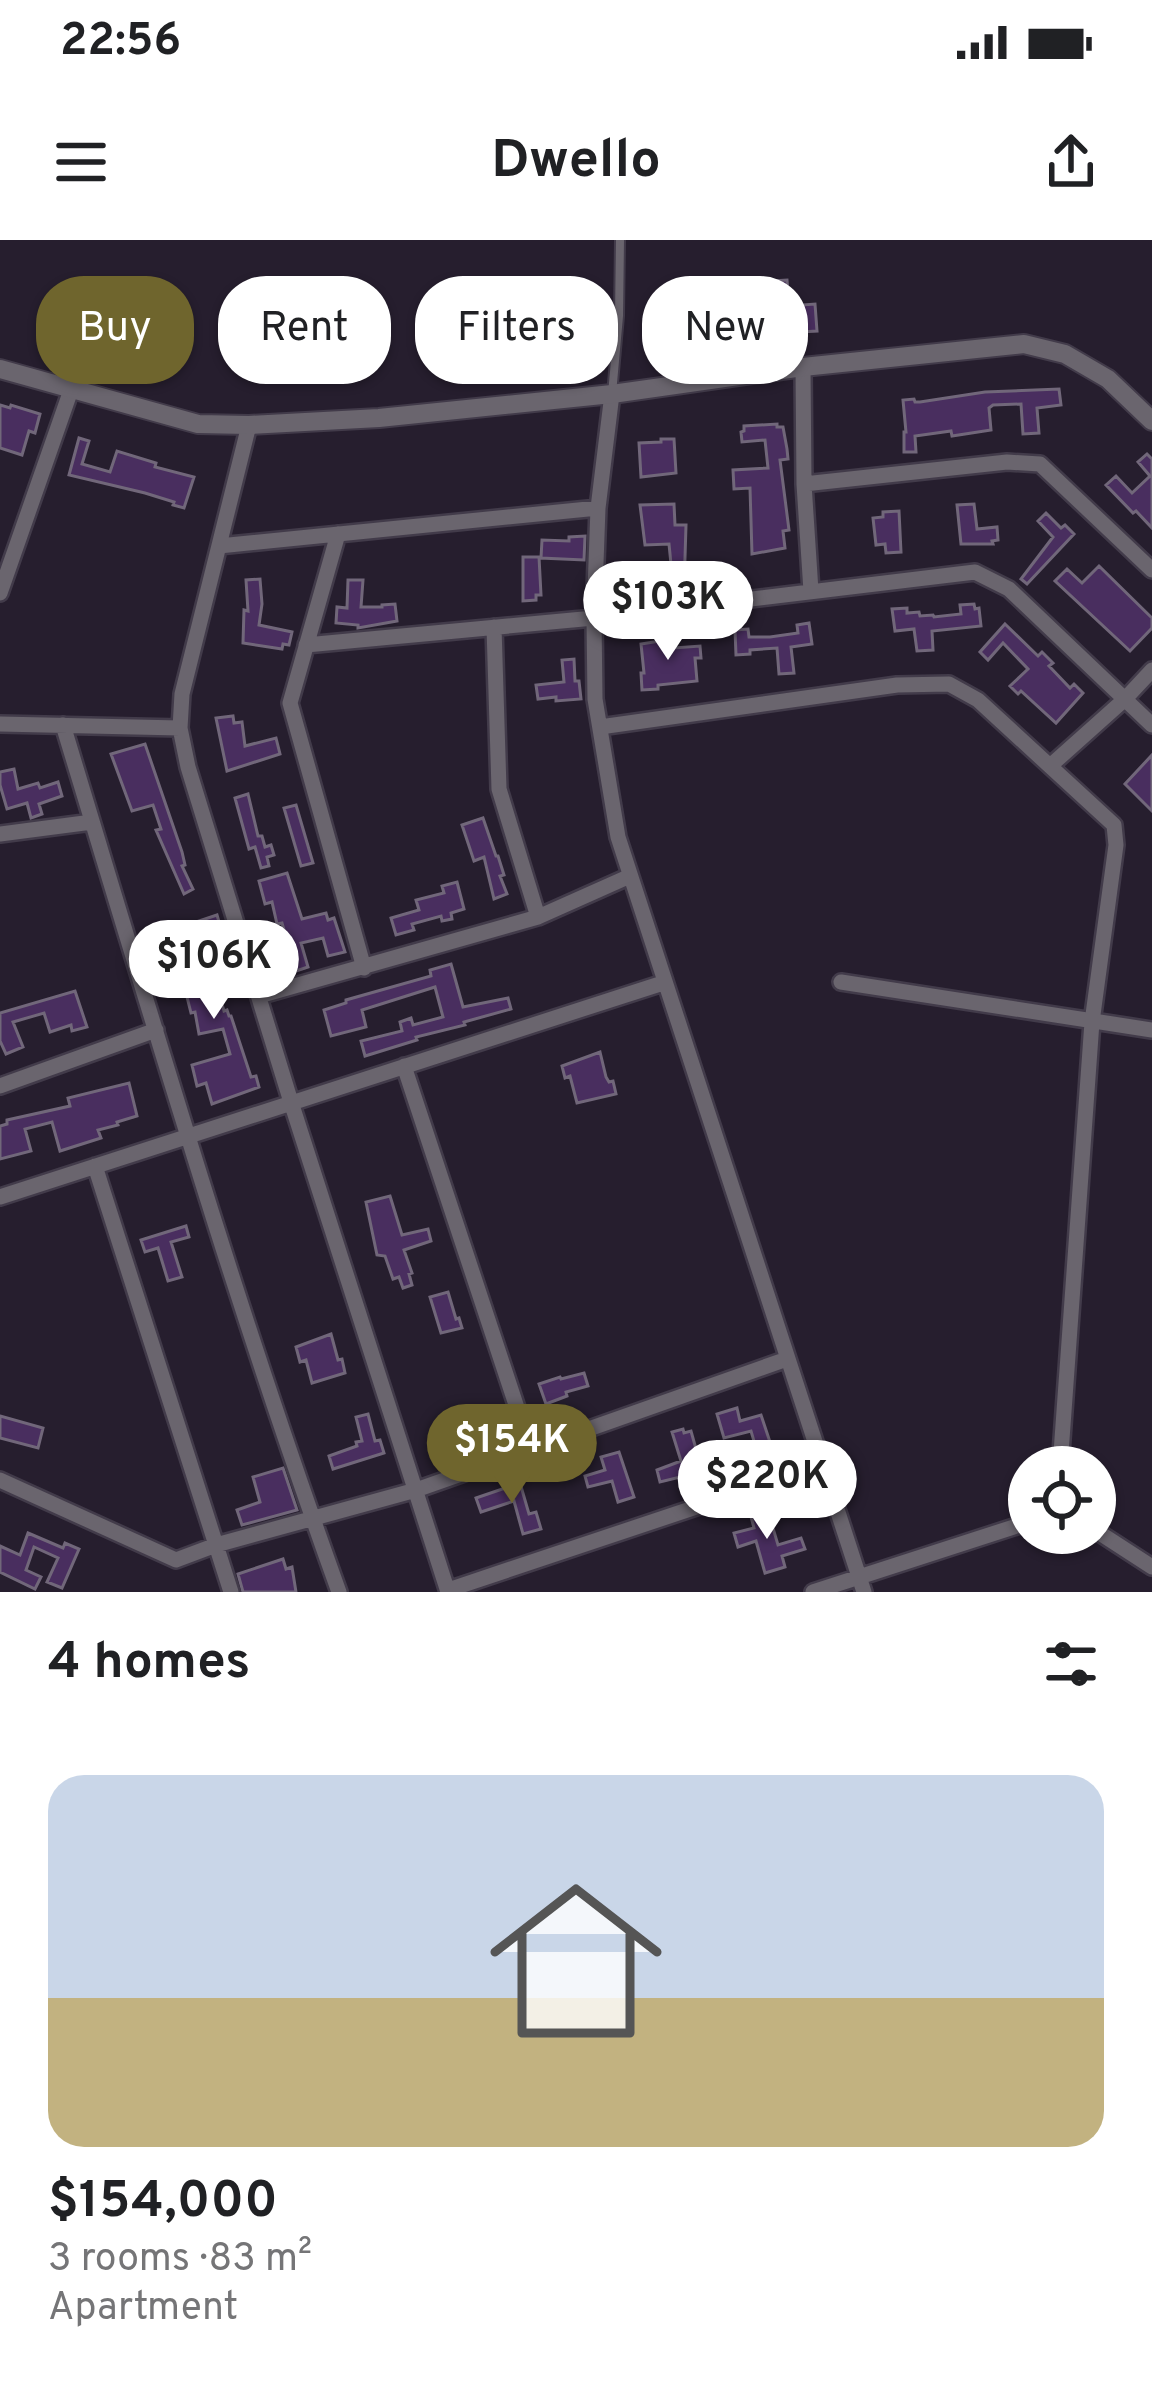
<!DOCTYPE html>
<meta charset="utf-8">
<style>
body{margin:0;font-family:Overpass,sans-serif;background:#f6f6f6;color:#202124;height:100vh;display:flex;flex-direction:column;font-size:45px;white-space:nowrap}
*{box-sizing:border-box;margin:0}
p{font-size:39px;color:#757577}
.icon{flex:none;width:66px;height:66px;fill:none;stroke:currentColor;stroke-width:2;stroke-linecap:round;stroke-linejoin:round}
.map{position:relative;height:1352px;overflow:hidden}
.panel{display:flex;flex-direction:column;background:#fff;flex:1}
.panel>*{flex:none}
.guide{position:absolute;left:36px;top:36px;width:1080px;height:108px;display:flex;gap:24px}
.buttons{position:absolute;left:1008px;top:1206px;display:grid;gap:24px}
.buttons a{display:grid;place-items:center;width:108px;height:108px;border-radius:50%;background:#fff;box-shadow:0 3px 9px #0004;font-size:60px}
.price{position:absolute;translate:-50% -102px;padding:0 27px;border-radius:42px;background:#fff;color:#222;font-size:39px;line-height:78px;filter:drop-shadow(0 3px 6px #0008)}
.price::after{content:'';position:absolute;left:50%;top:72px;width:36px;height:27px;margin-left:-18px;background:inherit;clip-path:polygon(0 0,100% 0,50% 100%)}
.price.active{background:#6f652d;color:#fff}
ul{padding:0;list-style:none}
li{display:grid;align-content:center;gap:24px;height:636px;padding:0 48px}
li span{display:grid;place-items:center;height:372px;border-radius:36px;color:#555}
li>.icon{margin-inline-start:auto}
span .icon{width:216px;height:216px;fill:#fffc;stroke-width:1}
li b{font-size:51px}
h2{display:flex;justify-content:space-between;align-items:center;height:144px;padding:0 48px;font-size:51px}
.chip{padding:0 42px;border-radius:48px;background:#fff;box-shadow:0 3px 9px #0004;font-size:42px;line-height:108px}
.chip.active{background:#6f652d;color:#fff}
.status{display:flex;justify-content:space-between;align-items:center;height:84px;padding:0 60px;background:#fff;direction:ltr}
.status svg{height:33px;fill:currentColor}
header{display:flex;justify-content:space-between;align-items:center;height:156px;padding:0 48px;background:#fff;font-size:54px;font-weight:700}
.map>svg:first-child{display:block}
.building{fill:#492e5f;stroke:#71677a;stroke-width:3}
.lines{fill:none;stroke-linecap:round;stroke-linejoin:round}
.service-casing{stroke:#423b4a;stroke-width:12}
.minor-casing{stroke:#423b4a;stroke-width:20}
.tertiary-casing{stroke:#423b4a;stroke-width:22}
.service{stroke:#6a656e;stroke-width:8}
.minor{stroke:#6a656e;stroke-width:15}
.tertiary{stroke:#6a656e;stroke-width:18}
</style>
<div class="status"><b>22:56</b><svg viewBox="0 0 49 12"><path d="M0 12V9h3v3zM5 12V6h3v6zM10 12V3h3v9zM15 12V0h3v12zM26 1h20v11H26zM47 4h2v5h-2z"/></svg></div>
<header><svg class="icon" aria-label="menu" viewBox="0 0 24 24"><path d="M4 6h16M4 12h16M4 18h16"/></svg>Dwello<svg class="icon" aria-label="share" viewBox="0 0 24 24"><path d="M12 15V3M7 8l5-5 5 5M5 13v7h14v-7"/></svg></header>
<div class="map">
<svg width="1152" height="1352" viewBox="0 0 1152 1352">
<rect width="100%" height="100%" fill="#261e2e"/>
<path class="building" d="M787,40l2,26 26,-2 2,27 -16,1v-7h-5l-1,-9 -24,1 -1,-17 -20,2 -1,-12 24,-3 -1,-6z
M1059,149l2,16 -24,3 2,25 -16,1 -2,-30 -28,1 -4,3 2,22 -39,6 -1,-5 -36,5 1,16h-12v-20h2l-3,-32 11,-1 1,3h5l65,-10z
M0,165l10,3 1,-3 29,9 -5,19 -6,-2 -7,24 -22,-7z
M777,184v3h6l4,22 1,10 -8,1 9,70 -6,1 2,17 -33,6 -2,-66 -16,1 -1,-19 35,-2 -3,-28 -23,2 -1,-10 3,-1v-5z
M79,198l10,3 -7,23 28,8 7,-21 39,12 -1,4 39,10 -10,31 -11,-3 1,-3 -29,-9 -76,-18z
M661,199h13l2,34 -35,4 -2,-34 22,-1z
M1147,214l5,5v69l-16,-17 -3,2 -27,-28 10,-9 16,17 18,-17 -12,-14z
M674,264l1,21h11l-2,65 -36,1 -1,-15 25,-2 -3,-30 -24,1 -5,-40z
M974,264l3,25 20,-2 1,13 -6,1 1,3h-32l-4,-39z
M899,271l2,41 -15,1 -1,-9 -9,1 -3,-27 10,-1v-5z
M1046,273l15,15 4,-3 9,9 -47,50 -6,-5 32,-42 -15,-16z
M585,296l-1,24 -43,-2 1,-18 27,1v-4z
M523,317h16l2,38h-5v5l-13,1z
M1099,326l53,52v10l-22,23 -75,-70 12,-12 15,14z
M260,339l2,25 -3,21 33,7 -3,13 -6,-1 -1,5 -39,-6 1,-33 4,1 -2,-31z
M348,340h15l-2,27h21v-2l13,-1 2,17 -39,7v-3l-22,-2 1,-16 10,1z
M974,364l1,5 4,-1 2,18 -49,5 1,19 -16,1 -3,-22 -19,2 -3,-22 15,-1v5l12,-1 1,4 13,-1 1,2 27,-3 -1,-9z
M809,383l3,21 -21,3 3,26 -15,1 -2,-26 -27,2v4l-14,1 -1,-25 13,-1 1,8h21l28,-4 -1,-8z
M1005,384l33,32 4,-4 11,11 -4,3 21,22 4,-4 9,9 -27,30 -35,-32 -3,3 -8,-8 18,-17 -25,-26 -15,17 -8,-8z
M673,393l1,15 26,-2 1,12h-6l2,23 -39,4v4l-16,1 -1,-17h3l-3,-29 19,-3 -1,-7z
M574,419l1,22h4l2,18 -25,2v-4l-18,2 -2,-14 28,-3 -2,-22z
M233,476l1,7 8,-1 3,24 31,-8 4,16 -53,17 -11,-53z
M145,504l37,108 3,13 -3,1 11,23 -9,5 -28,-64 5,-1 -8,-24 -21,6 -21,-57z
M1152,515v56l-27,-27z
M14,529l4,20 20,-6 2,5 18,-6 4,14 -23,8 3,10 -11,4 -4,-15 -20,6 -7,-24v-13z
M248,554l10,42h4l3,11 6,-2 3,10 -7,2 2,9 -8,2 -6,-21 -6,2 -14,-51z
M296,565l17,58 -12,3 -17,-58z
M483,578l13,38h2l6,19 -4,1 7,18 -13,5 -10,-42 -10,4 -12,-36z
M287,633l15,46 24,-6 2,7 6,-2 11,34 -17,4 -5,-18 -22,5 7,24 -12,4 -14,-48 -5,1 -5,-22 -7,2 -6,-23z
M457,642l7,27 -13,4 1,6 -10,2 -1,-5 -29,8 2,6 -18,5 -5,-17 28,-8 -3,-10 28,-7 -2,-7z
M217,675l5,17 -10,3 6,22 -26,8 10,31 2,3 15,-5 5,17 3,-1 2,6h2l20,61 5,-1 3,11 -47,17 -6,-21 -9,3 -5,-21 38,-11 -7,-25 -24,5 -4,-22 -4,1 -11,-44 -7,-13 27,-11 -7,-22z
M451,724l12,43 45,-9 3,11 -47,13 1,3 -49,12 1,3 -52,16 -4,-15 41,-10 -2,-9 11,-4 2,7 30,-8 -8,-30 -73,23 4,17 -35,9 -7,-26 22,-7v-3l85,-24 -1,-6z
M75,751l12,36 -15,4 -1,-6 -21,7 -6,-19 -31,9 10,25 -17,7 -6,-13v-28z
M600,812l6,25 3,5 4,-1 3,13 -39,9 -7,-27 -5,2 -3,-12z
M129,843l8,33 -20,6 1,3 -20,5 3,8 -41,13 -8,-29 -27,7 6,22 -31,8v-33l7,-2v-4l63,-14 -2,-8z
M390,956l12,39 26,-6 3,12 -27,9 8,23 -3,1 3,11 -9,3 -4,-11 -6,2 -8,-23 -8,-1 -11,-53z
M186,986l3,11 -18,5 11,35 -14,4 -10,-33 -13,4 -4,-12z
M448,1052l8,27 3,-1 3,10 -21,5 -11,-36z
M331,1094l7,26 4,-1 3,14 -33,10 -6,-23 -6,2 -4,-15z
M584,1133l4,13 -22,6 1,4 -21,8 -7,-20 21,-7 1,2z
M737,1168l3,13 21,-6 13,39 -15,4 -8,-27 -27,7 -7,-24z
M368,1174l7,27 5,-1 4,13 -51,16 -4,-13 28,-10 -1,-4 6,-1 -6,-24z
M0,1176l43,12 -5,20 -38,-10z
M683,1189l1,4 7,-2 7,25 19,-6 4,14 -24,7 3,11 -18,5 -2,-10 -20,5 -3,-12 24,-9 -9,-29z
M619,1212l15,45 -16,5 -6,-21 -24,6 -3,-11 20,-6 -4,-13z
M283,1228l14,42 -55,15 -5,-15 23,-8 -7,-25z
M520,1243l9,31 7,-2 5,17 -18,5 -9,-33 -33,11 -5,-14z
M767,1268l11,37 23,-7 4,11 -23,7 3,11 -20,6 -9,-32 -18,6 -4,-14 20,-5 -4,-15z
M28,1293l35,15 2,-5 14,6 -17,39 -15,-6 11,-24 -24,-11 -8,23 15,7 -6,12 -35,-17v-26l20,9z
M283,1319l3,10 6,-2 4,25h-53l-5,-18z"/>
<g class="lines">
<defs>
<path id="service" d="M612,154l7,-78 1,-76"/>
<path id="minor" d="M803,127l1,117 7,107
M612,154l-14,114 -4,110 1,81 23,138 246,755
M249,185l-67,269 -2,34 8,39 103,335 157,490
M804,244l203,-22 33,2 112,106
M338,294l-48,169 74,265
M219,306l379,-38
M0,353l71,-203
M494,387l5,162 39,128
M306,405l288,-27 381,-46 34,17 143,136
M0,484l180,4
M63,485c88,290 173,582 276,867
M600,487l297,-42 52,-1 29,16 136,125 2,20 -24,177 -32,445
M1050,526l75,-67 27,-29
M0,594l92,-12
M841,742l311,48
M259,756l279,-79 92,-41
M404,826l127,384
M0,846l156,-56
M95,926l136,426
M0,957l663,-214
M0,1240l176,80 40,-15 200,-55 371,-131
M1095,1290l57,37
M448,1350l374,-125
M813,1352l216,-70"/>
<path id="tertiary" d="M0,129l198,55 51,1 130,-7 233,-24 191,-27 221,-23 41,10 43,25 44,42"/>
</defs>
<use href="#service" class="service-casing"/>
<use href="#minor" class="minor-casing"/>
<use href="#tertiary" class="tertiary-casing"/>
<use href="#service" class="service"/>
<use href="#minor" class="minor"/>
<use href="#tertiary" class="tertiary"/>
</g>
</svg>
<div class="buttons">
<a><svg class="icon" aria-label="locate" viewBox="0 0 24 24"><circle cx="12" cy="12" r="6"/><path d="M12 2v4M12 18v4M2 12h4M18 12h4"/></svg></a>
</div>
<b class="price" style="left:668px;top:423px">$103K</b>
<b class="price" style="left:214px;top:782px">$106K</b>
<b class="price active" style="left:512px;top:1266px">$154K</b>
<b class="price" style="left:767px;top:1302px">$220K</b>
<div class="guide">
<a class="chip active">Buy</a>
<a class="chip">Rent</a>
<a class="chip">Filters</a>
<a class="chip">New</a>
</div>
</div>
<section class="panel">
<h2>4 homes<svg class="icon" aria-label="filters" viewBox="0 0 24 24"><path d="M4 7h16M4 17h16"/><circle cx="9" cy="7" r="2"/><circle cx="15" cy="17" r="2"/></svg></h2>
<ul>
<li><span style="background:linear-gradient(#c9d6e8 60%,#c2b280 0)"><svg class="icon" aria-label="home" viewBox="0 0 24 24"><path d="M3 11l9-7 9 7M6 9v11h12V9"/></svg></span><div><b>$154,000</b><p>3 rooms · 83 m²</p><p>Apartment</p></div></li>
</ul>
</section>
